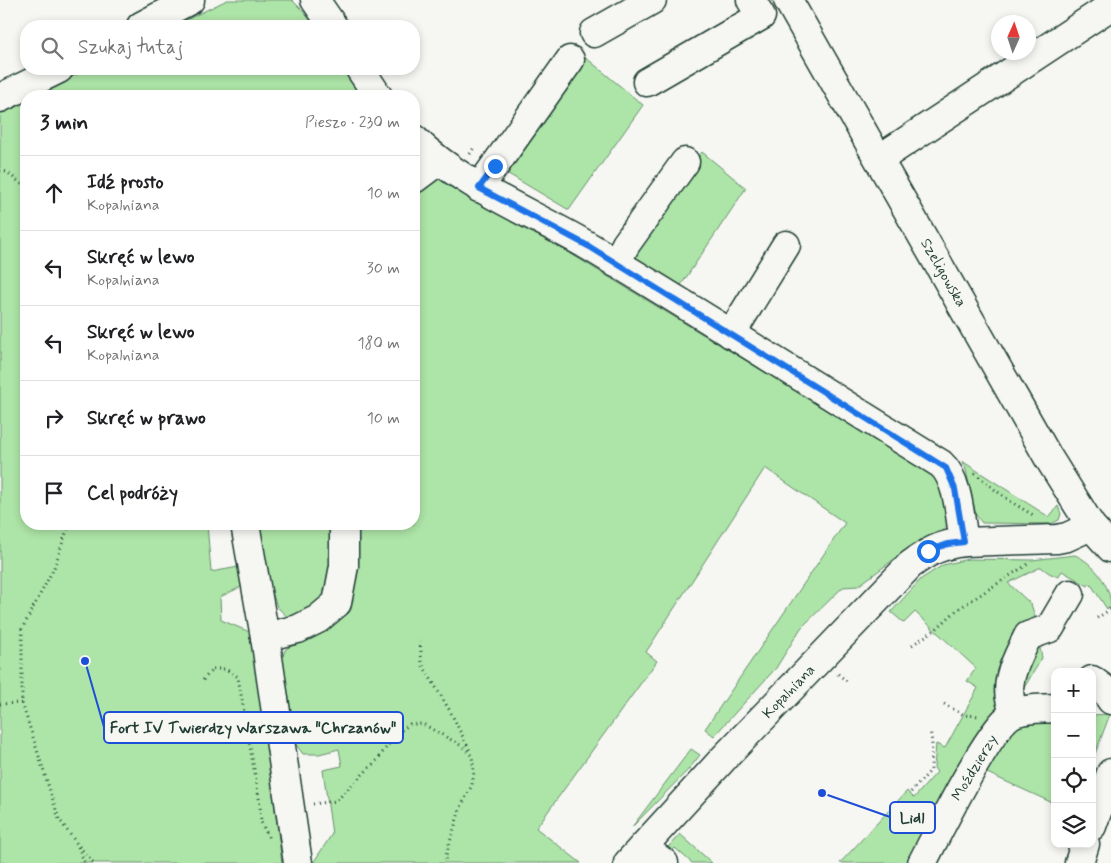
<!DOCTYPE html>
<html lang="pl">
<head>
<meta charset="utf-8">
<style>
	:root { --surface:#fff; --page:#f2f2f2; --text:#202124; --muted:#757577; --line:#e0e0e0 }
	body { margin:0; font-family:Mynerve,sans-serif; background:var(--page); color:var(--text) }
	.controls { position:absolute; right:15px; bottom:15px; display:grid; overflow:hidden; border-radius:10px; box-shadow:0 2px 8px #0003 }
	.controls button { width:45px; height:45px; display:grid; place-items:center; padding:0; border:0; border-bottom:1px solid var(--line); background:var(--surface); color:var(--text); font:25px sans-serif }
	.compass { position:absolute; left:991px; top:15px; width:45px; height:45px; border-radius:50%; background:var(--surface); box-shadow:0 2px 8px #0003; rotate:3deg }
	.stop { position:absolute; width:15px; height:15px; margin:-11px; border:4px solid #1a73e8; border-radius:50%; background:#fff }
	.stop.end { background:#1a73e8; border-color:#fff; box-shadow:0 1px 5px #0008 }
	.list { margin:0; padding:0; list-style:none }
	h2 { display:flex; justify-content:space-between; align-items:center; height:65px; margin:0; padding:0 20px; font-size:21px }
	h2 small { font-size:16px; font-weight:400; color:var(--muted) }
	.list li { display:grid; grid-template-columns:32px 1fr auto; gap:15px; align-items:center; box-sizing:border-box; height:75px; padding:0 20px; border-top:1px solid var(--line) }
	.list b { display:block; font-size:19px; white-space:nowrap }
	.list p { margin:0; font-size:16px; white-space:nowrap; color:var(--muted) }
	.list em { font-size:16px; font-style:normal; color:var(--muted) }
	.icon { flex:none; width:28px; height:28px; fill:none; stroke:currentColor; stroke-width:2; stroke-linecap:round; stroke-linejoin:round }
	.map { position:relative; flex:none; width:1111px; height:863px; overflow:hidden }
	.search { position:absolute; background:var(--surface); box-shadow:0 2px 8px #0003; left:20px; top:20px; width:400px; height:55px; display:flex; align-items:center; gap:12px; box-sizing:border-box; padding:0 18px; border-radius:20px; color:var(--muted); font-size:19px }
	.panel { position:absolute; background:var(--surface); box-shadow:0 2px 8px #0003; left:20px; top:90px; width:400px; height:440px; border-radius:20px }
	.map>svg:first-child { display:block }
</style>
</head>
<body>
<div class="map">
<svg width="1111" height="863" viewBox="0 0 1111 863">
	<rect width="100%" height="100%" fill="#f6f6f2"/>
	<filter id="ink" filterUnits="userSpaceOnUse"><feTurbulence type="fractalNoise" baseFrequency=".02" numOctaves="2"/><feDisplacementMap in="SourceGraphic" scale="10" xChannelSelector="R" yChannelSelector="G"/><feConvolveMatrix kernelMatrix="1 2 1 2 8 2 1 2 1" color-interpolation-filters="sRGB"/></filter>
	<g filter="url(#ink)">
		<!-- green -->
		<g fill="#ade4a7" stroke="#66906e">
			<polygon points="227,0 292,0 302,10 315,26 174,26"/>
			<polygon points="585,57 643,105 569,210 505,172"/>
			<polygon points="88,69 347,69 368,96 32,96"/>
			<polygon points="26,99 26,524 207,524 211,572 244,566 245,585 220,597 221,620 252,633 282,863 0,863 0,112"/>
			<polygon points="702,152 746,188 679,288 629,257"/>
			<polygon points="434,174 522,224 940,479 948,524 941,532 916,543 858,586 843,587 801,628 776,668 714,736 705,729 845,523 765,468 646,652 657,661 536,828 581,863 313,863 332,834 323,770 342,766 339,749 319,754 303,754 294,742 282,659 285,650 334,618 318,611 291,620 277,607 272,592 263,574 251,524 414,524 414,186"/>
			<polygon points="962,461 1049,517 1058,506 1061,514 1059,520 1051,524 982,523 976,515 965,466"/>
			<path d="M1075,555C1094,563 1111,586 1111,607L1107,609L1090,583L1088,586L1062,571L1058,577L1049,573L1041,567L1008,583L1031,604L1037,623L1021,626L997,670L994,694L1004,700L913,863H840L907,791L914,798L937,772L934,768L936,744L945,748L978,688L967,681L976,668L915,612L904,623L891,612L921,579L943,565L968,559L1032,560Z"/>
			<polygon points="1038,639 1042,658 1016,701 1031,642"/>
			<polygon points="1110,714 1092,762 1092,715"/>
			<polygon points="1055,716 1055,804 985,772 1022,718"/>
			<polygon points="691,749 700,755 689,769 632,827"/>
			<polygon points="680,834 712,863 692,863 675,848 663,860 659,857"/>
		</g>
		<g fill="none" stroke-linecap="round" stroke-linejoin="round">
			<defs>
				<g id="minor">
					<polyline points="315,0 333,26"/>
					<polyline points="788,0 1048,457 1091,526 1111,548"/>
					<polyline points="141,26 190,0"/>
					<polyline points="594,33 652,0"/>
					<polyline points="360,69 378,96"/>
					<polyline points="647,82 761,16 751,0"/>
					<polyline points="0,98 59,69"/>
					<path d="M414,139C465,188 531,212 590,247C708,318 824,392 941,464C959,480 960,520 964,542L1057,539L1067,537L1091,526"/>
					<polyline points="879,159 1111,6"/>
					<polyline points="414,179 438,161"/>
					<polyline points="479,188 570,60"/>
					<polyline points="616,263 626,244 685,162"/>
					<polyline points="731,334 786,245"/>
					<polyline points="245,524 265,637 298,629 318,619 337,603 344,566 344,524"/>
					<polyline points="265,637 298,863"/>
					<polyline points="1092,680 1103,688 1111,700"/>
					<path d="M1015,712C1000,686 1017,659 1028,636L1050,628L1070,594"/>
					<polyline points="1092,826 1111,773"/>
					<polyline points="643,847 664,863"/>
					<path d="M628,863L723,759L910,565C929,551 940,545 964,542"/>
					<path d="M922,863C936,837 993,718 1017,712C1028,708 1043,709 1055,708"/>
					<polyline points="1079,863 1085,844"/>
				</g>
			</defs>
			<!-- minor casing -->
			<use href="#minor" stroke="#1f3d34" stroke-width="31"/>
			<!-- path -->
			<g stroke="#1f3d34" stroke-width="3" stroke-dasharray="1 4" stroke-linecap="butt">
				<polyline points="470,154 475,146"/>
				<polyline points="0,171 7,172 26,188"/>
				<path d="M975,473C994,490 1013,504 1035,516"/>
				<polyline points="69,524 54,568 22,629 22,703 59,819 77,844 94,863"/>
				<polyline points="1097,618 1111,609"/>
				<polyline points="420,641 422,664 450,711 471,753"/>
				<polyline points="912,645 935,630 958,609 1028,564"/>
				<polyline points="838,674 848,682"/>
				<polyline points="203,680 213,669 226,669 238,677 260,804 261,822 269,838"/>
				<polyline points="0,704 22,703"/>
				<polyline points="944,704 964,715 980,716"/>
				<polyline points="911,792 931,770 932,742 930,730"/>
				<polyline points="313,804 336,801 378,759 396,734 410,724 423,724 462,746 472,756 474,772 472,785 460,809 446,855 446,863"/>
				<polyline points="78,847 85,863"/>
			</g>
			<!-- minor -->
			<use href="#minor" stroke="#f6f6f2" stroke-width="28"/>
		</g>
	</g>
	<g fill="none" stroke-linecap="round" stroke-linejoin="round" filter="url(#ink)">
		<!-- route -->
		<polyline stroke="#1a73e8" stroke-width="6" points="495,166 479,188 590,247 946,468 955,489 964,542 948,544 928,551"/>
	</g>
	<g text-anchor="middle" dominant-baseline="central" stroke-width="4.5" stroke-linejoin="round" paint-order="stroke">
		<!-- street labels -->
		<g font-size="15" fill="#1f3d34" stroke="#f6f6f2">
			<text transform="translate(943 273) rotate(60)">Szeligowska</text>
			<text transform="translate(789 692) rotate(-46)">Kopalniana</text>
			<text transform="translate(975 768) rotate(-59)">Moździerzy</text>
		</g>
	</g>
	<!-- callouts -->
	<path fill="none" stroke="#1d4ed8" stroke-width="2" d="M85 661L104 727M822 793L890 817"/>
	<g fill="#1d4ed8" stroke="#f6f6f2" stroke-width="2">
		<circle cx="85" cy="661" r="5"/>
		<circle cx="822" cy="793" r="5"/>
	</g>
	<g fill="#f6f6f2" stroke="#1d4ed8" stroke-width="2">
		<rect x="104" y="712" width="299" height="31" rx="5"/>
		<rect x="890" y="802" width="45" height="31" rx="5"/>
	</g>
	<g font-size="16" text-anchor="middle" font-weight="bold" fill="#1f3d34">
		<text x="253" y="733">Fort IV Twierdzy Warszawa "Chrzanów"</text>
		<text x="912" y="823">Lidl</text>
	</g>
</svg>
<div class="controls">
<button>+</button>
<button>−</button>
<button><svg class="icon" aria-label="locate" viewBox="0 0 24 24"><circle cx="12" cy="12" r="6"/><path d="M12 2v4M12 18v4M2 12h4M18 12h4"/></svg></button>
<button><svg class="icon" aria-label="layers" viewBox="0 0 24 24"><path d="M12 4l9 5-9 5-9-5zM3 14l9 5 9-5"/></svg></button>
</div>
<svg class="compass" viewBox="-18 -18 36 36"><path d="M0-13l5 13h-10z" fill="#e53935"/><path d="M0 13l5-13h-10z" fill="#757577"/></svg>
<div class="stop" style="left:928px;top:551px"></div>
<div class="stop end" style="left:495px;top:166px"></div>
<div class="search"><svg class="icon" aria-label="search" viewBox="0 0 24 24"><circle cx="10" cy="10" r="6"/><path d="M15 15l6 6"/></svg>Szukaj tutaj</div>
<section class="panel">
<h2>3 min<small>Pieszo · 230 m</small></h2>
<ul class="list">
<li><svg class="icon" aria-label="ahead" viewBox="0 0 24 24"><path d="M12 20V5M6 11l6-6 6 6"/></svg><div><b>Idź prosto</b><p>Kopalniana</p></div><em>10 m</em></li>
<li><svg class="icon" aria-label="left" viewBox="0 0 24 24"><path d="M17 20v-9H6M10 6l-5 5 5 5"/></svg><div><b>Skręć w lewo</b><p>Kopalniana</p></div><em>30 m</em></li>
<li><svg class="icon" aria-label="left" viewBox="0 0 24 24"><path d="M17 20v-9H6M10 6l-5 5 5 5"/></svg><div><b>Skręć w lewo</b><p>Kopalniana</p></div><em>180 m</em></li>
<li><svg class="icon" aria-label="right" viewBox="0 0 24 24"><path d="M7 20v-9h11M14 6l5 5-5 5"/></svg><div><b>Skręć w prawo</b></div><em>10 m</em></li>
<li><svg class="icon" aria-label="arrive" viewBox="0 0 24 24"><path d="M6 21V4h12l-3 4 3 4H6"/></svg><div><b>Cel podróży</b></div></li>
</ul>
</section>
</div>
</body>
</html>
